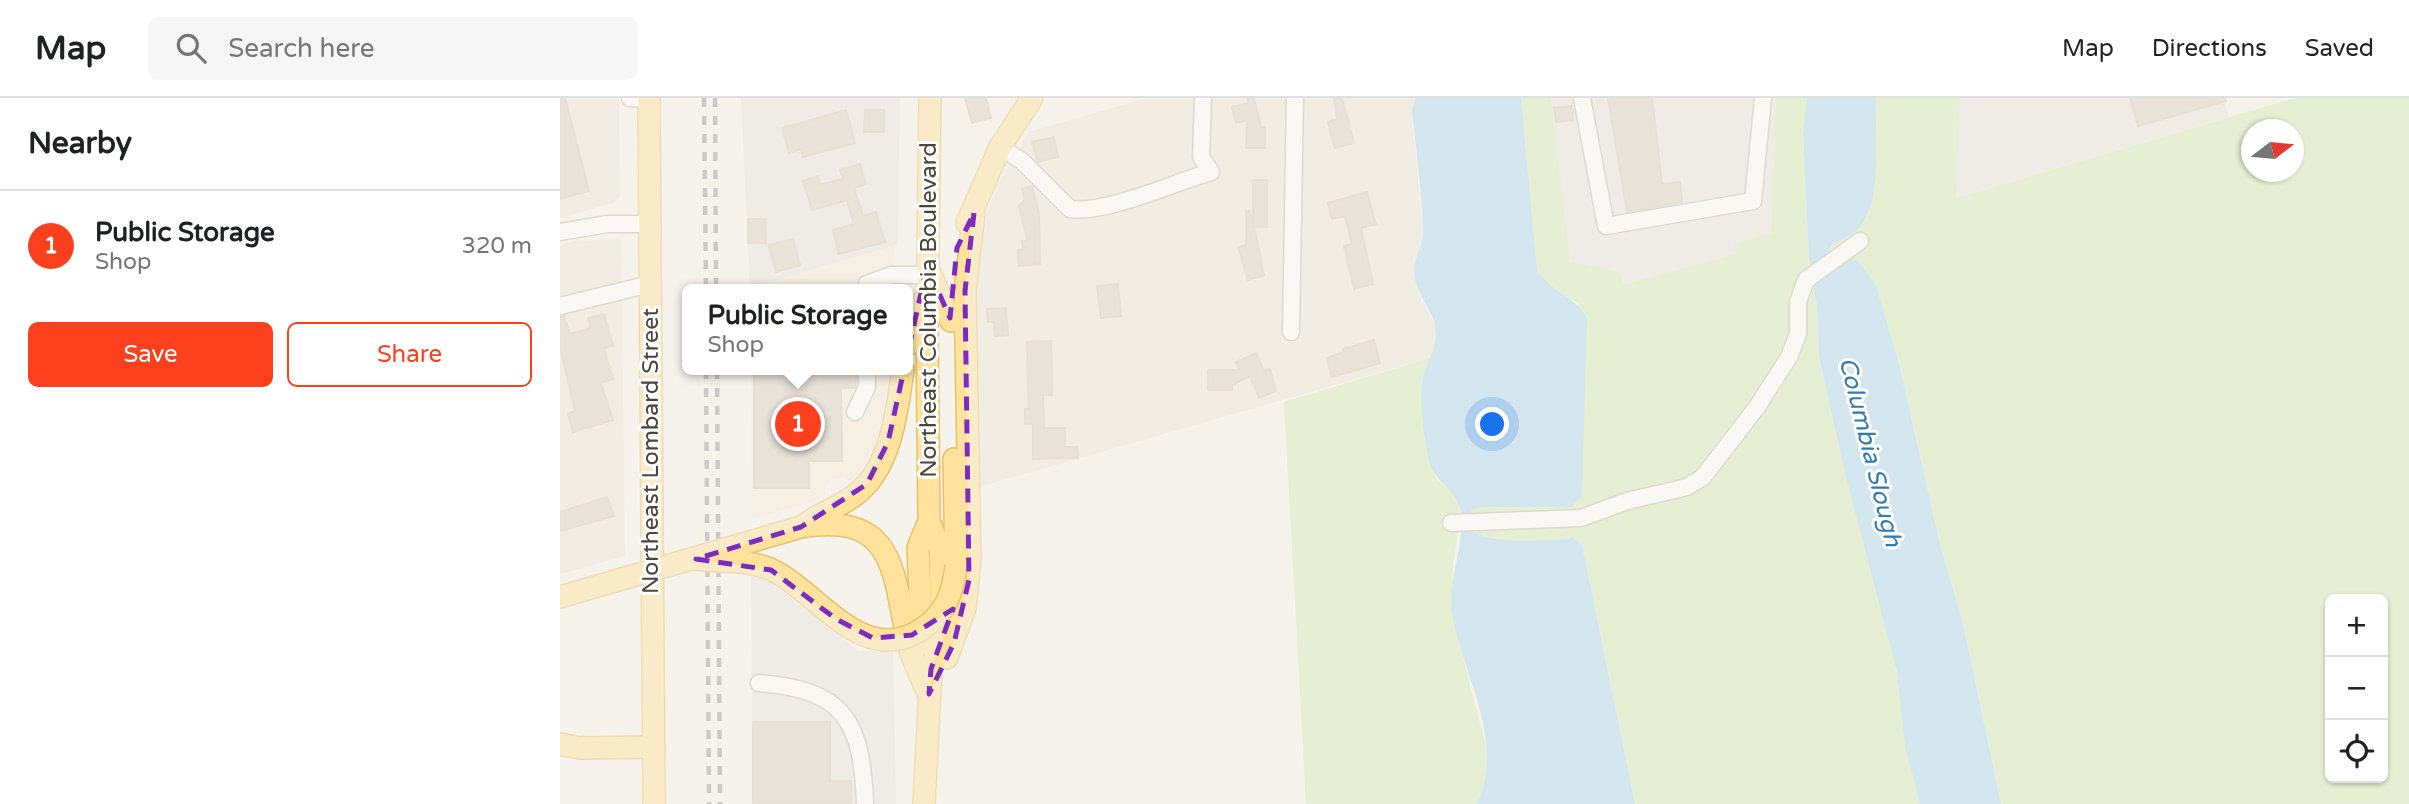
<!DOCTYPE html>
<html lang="en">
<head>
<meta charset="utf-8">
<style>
	:root { --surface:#fff; --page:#f6f6f6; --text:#202124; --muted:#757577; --line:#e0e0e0; --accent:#fc3f1d }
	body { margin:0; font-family:"Varela Round",sans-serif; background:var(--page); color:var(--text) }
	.controls { position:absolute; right:21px; bottom:21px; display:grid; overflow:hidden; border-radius:10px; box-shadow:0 2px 5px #0004 }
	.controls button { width:63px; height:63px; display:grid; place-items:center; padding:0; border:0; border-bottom:2px solid var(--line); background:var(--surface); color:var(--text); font:35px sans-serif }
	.compass { position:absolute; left:1681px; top:21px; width:63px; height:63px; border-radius:50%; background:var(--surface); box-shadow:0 2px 5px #0004; rotate:74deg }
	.you { position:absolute; left:933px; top:327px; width:24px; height:24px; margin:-18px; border:5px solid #fff; border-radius:50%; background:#1a73e8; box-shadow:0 0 0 10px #1a73e833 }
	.badge { display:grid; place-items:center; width:46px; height:46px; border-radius:50%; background:var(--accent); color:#fff; font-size:23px; font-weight:700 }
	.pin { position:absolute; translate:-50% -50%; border:4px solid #fff; box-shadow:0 2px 7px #0006 }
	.popup { position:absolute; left:122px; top:186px; width:231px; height:91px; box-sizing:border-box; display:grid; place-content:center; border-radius:10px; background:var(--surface); filter:drop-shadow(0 2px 5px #0005); font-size:23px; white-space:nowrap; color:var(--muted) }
	.popup b { font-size:26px; color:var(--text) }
	.popup::after { content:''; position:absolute; left:50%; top:100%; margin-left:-14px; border:14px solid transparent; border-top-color:var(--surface) }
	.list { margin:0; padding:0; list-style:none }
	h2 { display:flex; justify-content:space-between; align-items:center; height:91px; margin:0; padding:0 28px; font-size:30px }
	h2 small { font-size:23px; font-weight:400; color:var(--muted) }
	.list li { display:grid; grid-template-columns:46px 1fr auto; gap:21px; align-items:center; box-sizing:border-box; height:112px; padding:0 28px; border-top:2px solid var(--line) }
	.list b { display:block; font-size:26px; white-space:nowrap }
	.list p { margin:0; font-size:23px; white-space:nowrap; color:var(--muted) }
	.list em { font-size:23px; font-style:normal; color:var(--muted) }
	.actions { display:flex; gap:14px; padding:21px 28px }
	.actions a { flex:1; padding:16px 0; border:2px solid var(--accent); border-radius:10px; text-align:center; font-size:24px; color:var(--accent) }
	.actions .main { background:var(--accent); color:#fff }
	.icon { flex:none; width:38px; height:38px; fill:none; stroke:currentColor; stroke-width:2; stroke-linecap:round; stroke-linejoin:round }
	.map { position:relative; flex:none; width:1849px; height:706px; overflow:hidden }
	header { display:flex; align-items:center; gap:42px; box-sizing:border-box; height:98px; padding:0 35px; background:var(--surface); border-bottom:2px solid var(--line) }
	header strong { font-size:33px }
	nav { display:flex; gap:38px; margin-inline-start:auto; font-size:24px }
	.search { width:490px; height:63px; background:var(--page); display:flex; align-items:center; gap:18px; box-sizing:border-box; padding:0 24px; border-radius:10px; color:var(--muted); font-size:26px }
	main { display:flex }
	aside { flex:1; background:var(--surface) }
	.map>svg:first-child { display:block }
</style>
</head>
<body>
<header>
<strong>Map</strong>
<div class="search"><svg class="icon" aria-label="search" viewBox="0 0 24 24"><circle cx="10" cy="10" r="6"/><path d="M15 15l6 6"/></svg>Search here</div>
<nav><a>Map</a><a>Directions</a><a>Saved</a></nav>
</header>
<main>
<aside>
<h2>Nearby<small></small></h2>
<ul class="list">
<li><span class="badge">1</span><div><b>Public Storage</b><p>Shop</p></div><em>320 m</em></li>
</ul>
<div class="actions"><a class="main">Save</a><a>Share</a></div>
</aside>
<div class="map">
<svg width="1849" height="706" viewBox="0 0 1849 706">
	<rect width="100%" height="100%" fill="#f6f3ec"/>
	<!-- residential -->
	<g fill="#eae5da">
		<polygon points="0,0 59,0 60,99 53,105 0,120"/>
		<polygon points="587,0 856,0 852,11 863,137 854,172 860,201 875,226 873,259 419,389 415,192 427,115 437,87 469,34"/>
		<polygon points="61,141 65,458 0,476 0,147 17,143"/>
	</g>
	<!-- commercial -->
	<g fill="#f7ead8">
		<polygon points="334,147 333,191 190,191 190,190"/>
		<polygon points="191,272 335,272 315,353 311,363 293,386 284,379 273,380 266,387 264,400 192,421"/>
	</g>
	<!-- industrial -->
	<g fill="#e6e2dd">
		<polygon points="181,0 340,0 338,146 190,190"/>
		<polygon points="991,0 1216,0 1211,135 1172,146 1175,156 1062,188 1058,174 1009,164"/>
		<polygon points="1400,0 1663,0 1669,19 1395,100"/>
		<polygon points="191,478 205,480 298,553 333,553 336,706 193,706"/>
	</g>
	<!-- green -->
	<g fill="#d2eab5" fill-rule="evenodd">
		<path d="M961,0H991L1010,164L1059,174L1063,187L1175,156L1172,146L1211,135L1216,0H1247L1243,35L1249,159L1257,209L1259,259L1285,376L1337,574L1345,649L1360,706H1075L1022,447L1012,440C989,442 926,448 909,430L911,413L920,408L1010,409L1018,205L989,190L977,172Z"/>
		<path d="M1316,0H1400L1396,100L1735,0H1849V706H1441L1403,526L1380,446L1338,262L1316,189L1299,164H1277L1269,154L1270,147L1294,135L1308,116ZM1692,32H1734V74H1692ZM1770,501H1823V680H1770Z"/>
		<polygon points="873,259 863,277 861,290 869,363 877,382 896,398 901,417 893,467 892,518 929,659 926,689 917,706 746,706 724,304"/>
	</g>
	<!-- water -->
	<g fill="#a9d4f2">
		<path d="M856,0H961L977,172C994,198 1012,195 1027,220L1022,398L1011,409H920L911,413L909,430C925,448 989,442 1013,440L1022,447L1075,706H917C946,648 905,580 893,521C885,487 905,449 901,416C898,391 875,386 869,363C865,346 858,296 863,279C868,260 878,252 875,228C873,213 856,196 854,174C853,161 864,147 863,133C862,93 856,52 852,11Z"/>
		<path d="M1247,0H1316C1314,38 1325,107 1295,134C1288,139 1278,143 1271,147L1269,153L1277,164L1291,161L1299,164L1316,188L1338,262L1380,446L1403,526L1441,706H1360L1345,649L1337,574L1285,376L1259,259L1257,209L1249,159L1243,35Z"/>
	</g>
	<!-- building -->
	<g fill="#d8cfc1" stroke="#d3c7b4" stroke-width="2">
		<polygon points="0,0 5,0 29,93 0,101"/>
		<polygon points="405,0 426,0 431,20 412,25"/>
		<polygon points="688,0 694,0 701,29 705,29 705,50 686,50 687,22 676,25 672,9 688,5"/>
		<polygon points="774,0 782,0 794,45 775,50 768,24 777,21"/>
		<polygon points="1048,0 1092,0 1102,86 1120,84 1122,104 1067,114"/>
		<polygon points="1570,0 1665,0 1666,3 1578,28"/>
		<polygon points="1012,8 1013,22 996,24 994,10"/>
		<polygon points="286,12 295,45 243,59 241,51 229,55 222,30"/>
		<polygon points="305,12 324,12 324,34 304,34"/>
		<polygon points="494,39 498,59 478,64 472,44"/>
		<polygon points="300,66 306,86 294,90 303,118 316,114 325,144 279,156 273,132 294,126 287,102 252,112 243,83 258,78 260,87 283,81 280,72"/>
		<polygon points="693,82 707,82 707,129 694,129 704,177 688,182 678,149 686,147 686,113 689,113 693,126"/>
		<polygon points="472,88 479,115 480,166 459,168 458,152 463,151 462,143 468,143 459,108 465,102 462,91"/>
		<polygon points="807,94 816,126 801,130 813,186 794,191 784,148 792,146 785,118 772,121 768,105"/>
		<polygon points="188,121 205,121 206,145 188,145"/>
		<polygon points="233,141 240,167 216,174 209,147"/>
		<polygon points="558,186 561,218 541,220 537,188"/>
		<polygon points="446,210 448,237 435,238 434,224 428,224 427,211"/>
		<polygon points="44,216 53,248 44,250 53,281 41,285 53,322 13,334 8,316 15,313 0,249 0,218 4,218 10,236 31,230 28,220"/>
		<polygon points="814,242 820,265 772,279 767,260 783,254 783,251"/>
		<polygon points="491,243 492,297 483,297 484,330 505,330 505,349 517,349 518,360 473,361 473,326 465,326 465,311 469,311 467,244"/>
		<polygon points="696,255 703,272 706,271 704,274 710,271 716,293 699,300 690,278 672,287 672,292 648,292 648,272 679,272 676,264"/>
		<polygon points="194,272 297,272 295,290 281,290 282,363 249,363 249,390 194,390"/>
		<polygon points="47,399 54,418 0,433 0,414"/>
		<polygon points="193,624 270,624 270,683 291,683 291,706 193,706"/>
	</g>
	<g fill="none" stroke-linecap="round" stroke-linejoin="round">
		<defs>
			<g id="minor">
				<polyline points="70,0 89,1"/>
				<polyline points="1022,0 1046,128 1193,103 1203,0"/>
				<path d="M440,49L462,63L510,111C546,116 615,84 651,74L641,59L643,0"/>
				<polyline points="0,134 47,126 90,126"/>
				<polyline points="307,191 307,186 331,177 367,177"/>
				<polyline points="0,208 90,186"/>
				<polyline points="731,234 735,0"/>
				<polyline points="295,314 307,289 307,272"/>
				<polyline points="891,425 1021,420 1067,403 1127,389 1143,379 1197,309 1229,259 1238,236 1238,204 1246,182 1300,143"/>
				<path d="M199,585C285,592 302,623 305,706"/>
			</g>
			<g id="major">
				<polyline points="89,0 94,706"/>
				<polyline points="407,125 440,49 472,0"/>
				<polyline points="371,177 391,223"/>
				<polyline points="348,247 359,206"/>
				<polyline points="394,361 396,468"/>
				<path d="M243,428C259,415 278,410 295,397C331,371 337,313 343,272"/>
				<path d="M241,429C336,413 333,475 348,545C352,562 361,578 368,595"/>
				<polyline points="0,499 62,481"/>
				<polyline points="362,546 358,450 369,423"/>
				<polyline points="387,560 405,510 410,461 405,193 414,115"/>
				<polyline points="0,646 20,650 94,649"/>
				<polyline points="364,706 371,571 382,540 380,451 369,423 367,230 370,0"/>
			</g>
		</defs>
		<!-- minor casing -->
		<use href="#minor" stroke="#c2bbae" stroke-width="19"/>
		<!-- major casing -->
		<use href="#major" stroke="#e6c16a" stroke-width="24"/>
		<!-- minor -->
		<use href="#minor" stroke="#fff" stroke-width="16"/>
		<!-- major -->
		<use href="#major" stroke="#ffe39c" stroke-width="21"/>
		<!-- rail -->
		<g stroke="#9a9a9a" stroke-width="4.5" stroke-dasharray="9 9" stroke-linecap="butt">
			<polyline points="144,0 146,191"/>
			<polyline points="155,0 156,191"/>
			<polyline points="146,272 149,706"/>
			<polyline points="157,272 160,706"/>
		</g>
		<defs>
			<g id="major-bridge">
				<path d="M136,461C161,464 186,461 210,471C257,492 302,571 362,531C385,516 393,495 396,468"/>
				<polyline points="62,481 241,429"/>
			</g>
		</defs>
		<!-- major-bridge casing -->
		<use href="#major-bridge" stroke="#e6c16a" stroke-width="24" stroke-linecap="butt"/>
		<!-- major-bridge -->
		<use href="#major-bridge" stroke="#ffe39c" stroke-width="21"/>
	</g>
	<!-- marked area -->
	<path d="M0 0H1849V706H0ZM414,115L405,193L409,482L394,545L369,596L371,571L393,511L352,537L313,540L276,521L211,472L136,461L241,429L307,386L328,344L367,168L390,220L397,150Z" fill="#f6f3ec" fill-opacity=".55" fill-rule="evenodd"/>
	<path fill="none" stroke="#7b2cbf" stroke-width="5" stroke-dasharray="14 9" stroke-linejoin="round" d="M414,115L405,193L409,482L394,545L369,596L371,571L393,511L352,537L313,540L276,521L211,472L136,461L241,429L307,386L328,344L367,168L390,220L397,150Z"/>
	<g text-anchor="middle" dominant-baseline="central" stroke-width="6" stroke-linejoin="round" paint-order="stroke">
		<!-- street labels -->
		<g font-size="23" fill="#4b4439" stroke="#fff">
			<text transform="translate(369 212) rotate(-90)">Northeast Columbia Boulevard</text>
			<text transform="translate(91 353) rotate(-90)">Northeast Lombard Street</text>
		</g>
		<!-- water labels -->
		<g font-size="24" font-style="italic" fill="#2e7ab2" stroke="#fff">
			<text transform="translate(1310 354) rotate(76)">Columbia Slough</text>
		</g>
	</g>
</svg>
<div class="controls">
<button>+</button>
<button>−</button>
<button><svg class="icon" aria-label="locate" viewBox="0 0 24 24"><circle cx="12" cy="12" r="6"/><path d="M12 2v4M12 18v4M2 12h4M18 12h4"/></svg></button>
</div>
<svg class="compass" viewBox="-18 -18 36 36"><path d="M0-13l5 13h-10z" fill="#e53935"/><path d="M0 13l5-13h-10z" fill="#757577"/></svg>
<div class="you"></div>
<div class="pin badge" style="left:238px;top:326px">1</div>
<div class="popup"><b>Public Storage</b>Shop</div>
</div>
</main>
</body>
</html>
